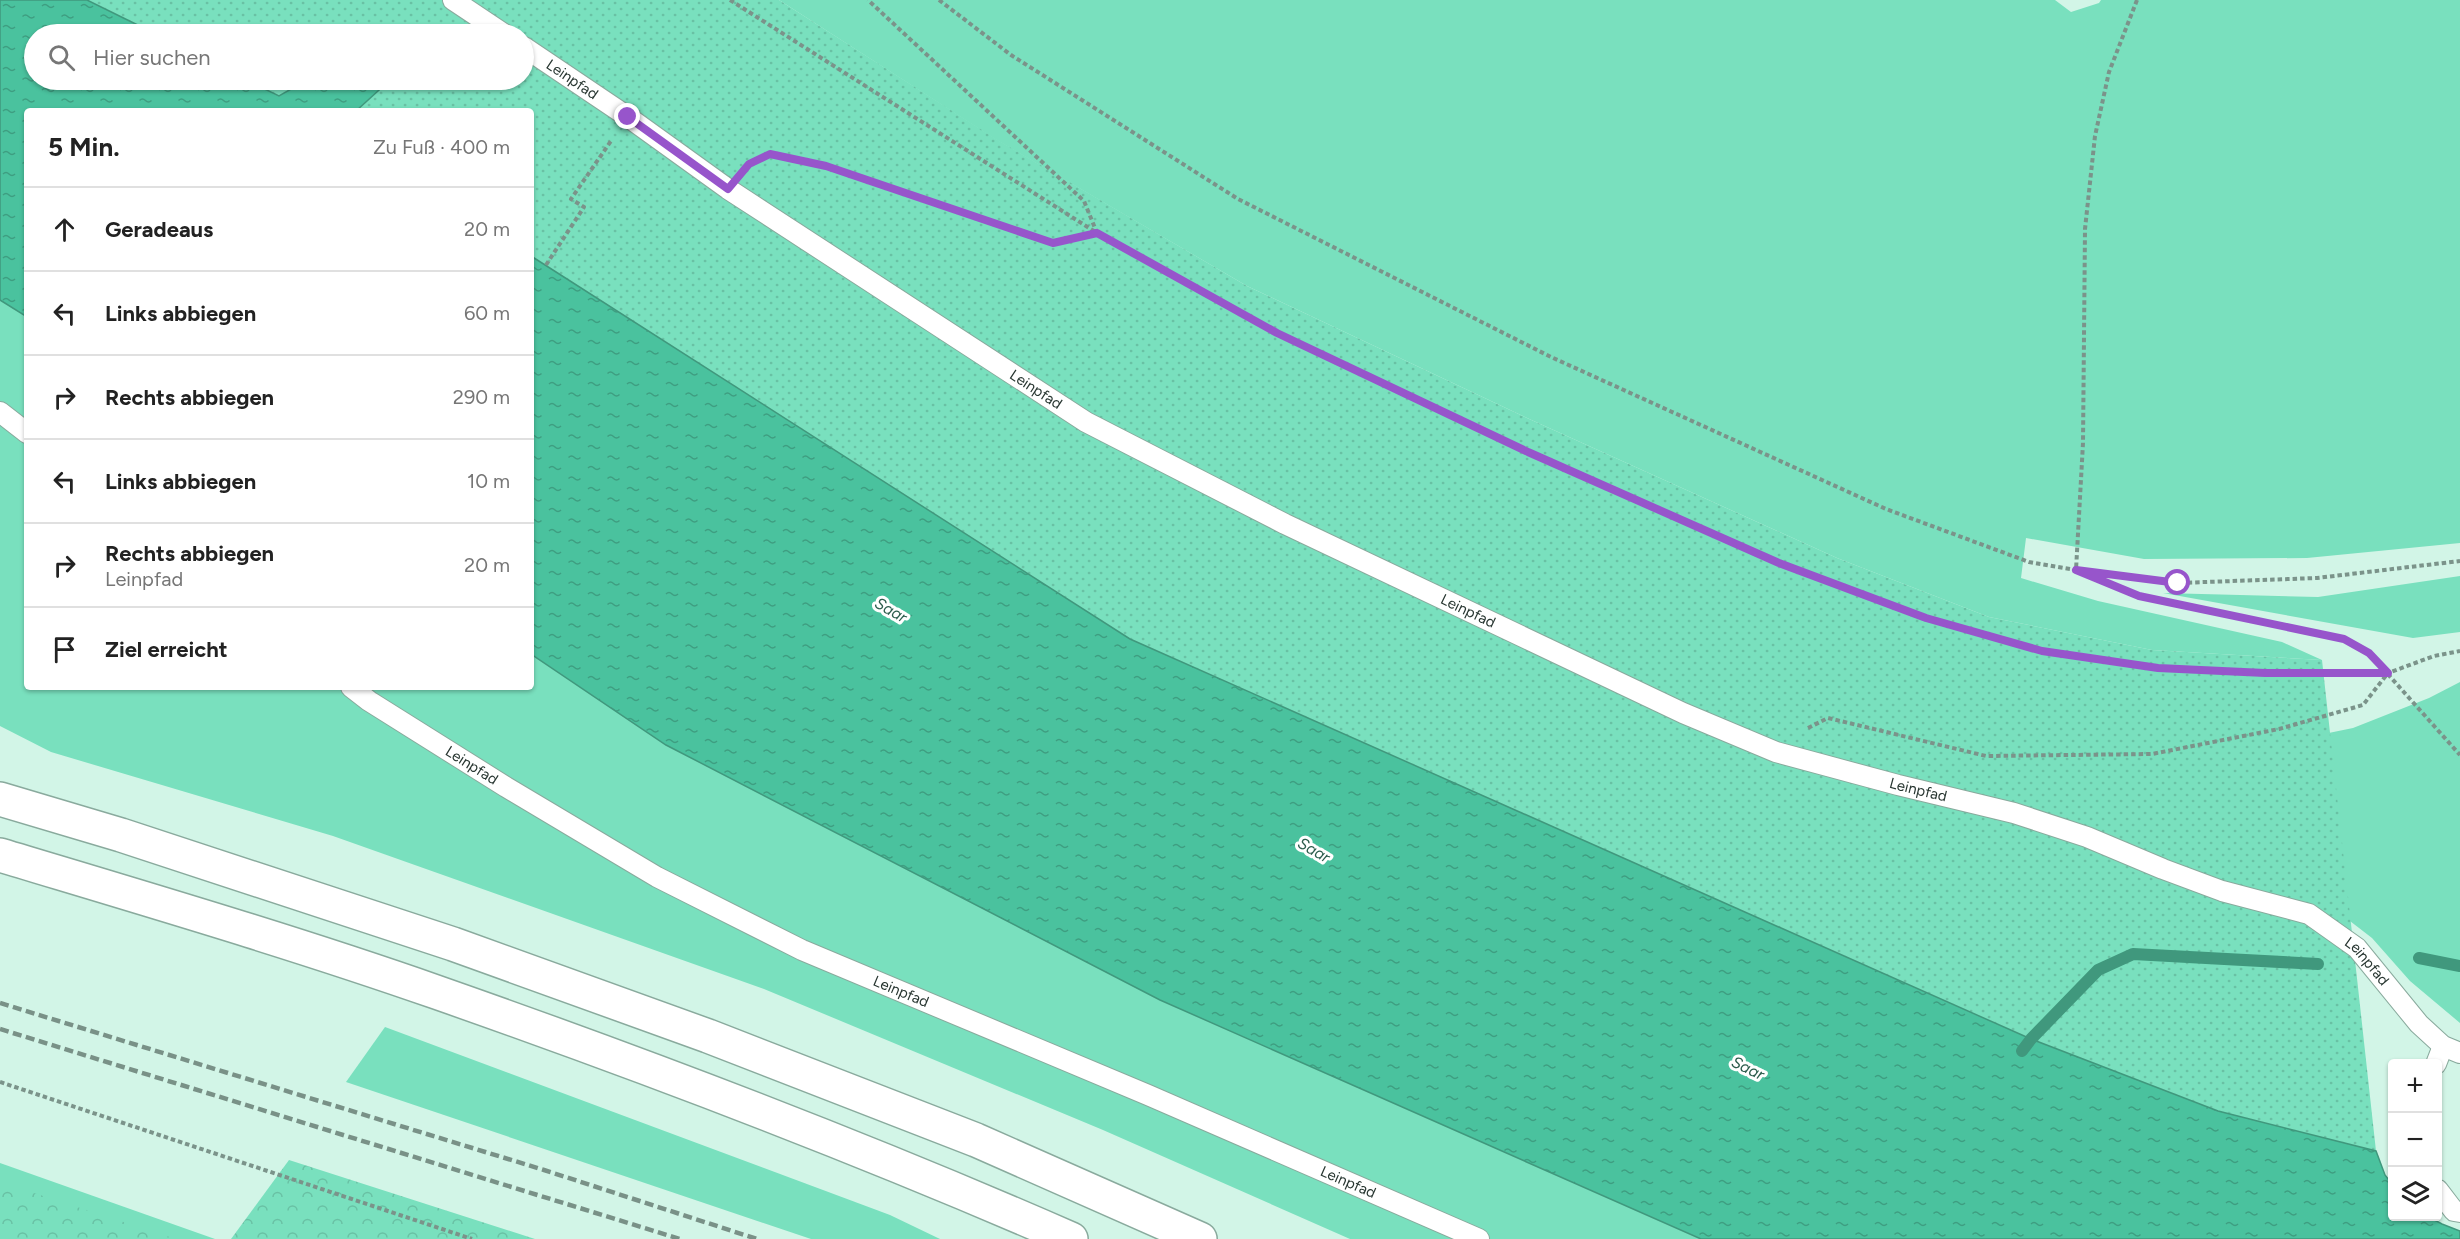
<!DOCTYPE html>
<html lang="de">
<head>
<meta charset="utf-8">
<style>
	:root { --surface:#fff; --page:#f2f2f2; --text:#222; --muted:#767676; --line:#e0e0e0 }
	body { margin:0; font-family:Figtree,sans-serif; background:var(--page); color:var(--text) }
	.controls { position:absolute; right:18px; bottom:18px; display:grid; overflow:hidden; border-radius:6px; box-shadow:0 2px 4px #0004 }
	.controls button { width:54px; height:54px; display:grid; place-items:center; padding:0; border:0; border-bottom:2px solid var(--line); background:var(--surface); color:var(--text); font:30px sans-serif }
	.stop { position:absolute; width:18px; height:18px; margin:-14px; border:4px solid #9755cb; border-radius:50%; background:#fff }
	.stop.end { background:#9755cb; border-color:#fff; box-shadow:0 2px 6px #0008 }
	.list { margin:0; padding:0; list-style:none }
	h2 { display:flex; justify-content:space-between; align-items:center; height:78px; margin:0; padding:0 24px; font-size:26px }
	h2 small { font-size:20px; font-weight:400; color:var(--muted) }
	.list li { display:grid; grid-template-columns:39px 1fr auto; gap:18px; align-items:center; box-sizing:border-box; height:84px; padding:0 24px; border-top:2px solid var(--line) }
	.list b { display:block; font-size:22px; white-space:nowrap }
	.list p { margin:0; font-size:20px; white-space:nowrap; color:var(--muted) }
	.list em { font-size:20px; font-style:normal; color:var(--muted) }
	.icon { flex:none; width:33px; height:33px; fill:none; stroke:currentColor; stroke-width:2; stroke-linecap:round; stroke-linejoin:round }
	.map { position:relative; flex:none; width:2460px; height:1239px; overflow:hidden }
	.search { position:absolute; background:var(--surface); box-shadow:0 2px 4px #0004; left:24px; top:24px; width:510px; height:66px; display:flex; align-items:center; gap:15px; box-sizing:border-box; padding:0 21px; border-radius:33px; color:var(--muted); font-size:22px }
	.panel { position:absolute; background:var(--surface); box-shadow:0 2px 4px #0004; left:24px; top:108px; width:510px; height:582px; border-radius:6px }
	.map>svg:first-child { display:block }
</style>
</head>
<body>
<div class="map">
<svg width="2460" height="1239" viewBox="0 0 2460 1239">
	<defs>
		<pattern id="forest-crowns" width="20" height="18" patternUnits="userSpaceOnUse" patternTransform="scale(1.5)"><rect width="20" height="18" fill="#79e0be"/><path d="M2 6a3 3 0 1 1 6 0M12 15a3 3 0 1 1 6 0" fill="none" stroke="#69c1a4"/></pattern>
		<pattern id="park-dots" width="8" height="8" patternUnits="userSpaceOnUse" patternTransform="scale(1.5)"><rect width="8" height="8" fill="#79e0be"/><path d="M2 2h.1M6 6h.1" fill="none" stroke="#69c1a4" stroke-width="1.8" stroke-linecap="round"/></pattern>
		<pattern id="water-ripples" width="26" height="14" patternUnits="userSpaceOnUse" patternTransform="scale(1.5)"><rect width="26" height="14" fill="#4ac29e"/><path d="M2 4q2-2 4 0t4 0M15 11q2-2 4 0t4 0" fill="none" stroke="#3e9e81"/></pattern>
	</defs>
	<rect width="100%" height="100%" fill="#d2f5e7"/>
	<!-- grass -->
	<g fill="#79e0be">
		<polygon points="779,0 2055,0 2071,12 2099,3 2101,0 2460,0 2460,543 2307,558 2144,559 2026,538 2021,578 2098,601 2282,642 2322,660 2152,650 1989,617 1837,558 1527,418 1247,286 995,139"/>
		<polygon points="0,300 27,317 27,687 531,687 531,654 666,745 1160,1000 1701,1239 1350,1239 1103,1130 764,989 333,836 51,752 0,726"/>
		<polygon points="2460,576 2460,632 2413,638 2163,593 2318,597"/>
		<polygon points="2460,682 2460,1023 2410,981 2372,938 2153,769 2353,728 2429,698"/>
		<polygon points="385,1027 890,1215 940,1239 811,1239 346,1082"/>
		<polygon points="0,1163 215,1239 0,1239"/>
	</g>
	<!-- forest -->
	<g fill="url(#forest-crowns)">
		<polygon points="289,1160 535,1239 231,1239"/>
		<polygon points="0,1182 176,1239 0,1239"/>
	</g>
	<!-- park -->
	<g fill="url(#park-dots)">
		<polygon points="87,0 779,0 996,139 1247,286 1527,418 1837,558 1989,617 2152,650 2322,660 2376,1151 2218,1111 2031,1039 1130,639 531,256 531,111 356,111 390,80 524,80 524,34 156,34"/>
		<polygon points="246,80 307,80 279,96"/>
	</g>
	<!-- water -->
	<g fill="url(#water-ripples)" stroke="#40987d" stroke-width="1.5">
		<polygon points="0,0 87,0 156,34 34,34 34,80 246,80 279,96 307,80 390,80 356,111 27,111 27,317 0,300"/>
		<polygon points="531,256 1130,639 2031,1039 2218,1111 2376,1151 2385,1175 2392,1184 2392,1216 2429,1217 2442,1224 2460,1231 2460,1239 1701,1239 1160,1000 666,745 531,654"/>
	</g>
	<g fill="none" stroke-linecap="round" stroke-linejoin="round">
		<!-- stream -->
		<g stroke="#40987d" stroke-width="12">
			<polyline points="2419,958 2460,966"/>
			<polyline points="2022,1051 2031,1039 2098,970 2133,954 2318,964"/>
		</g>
		<defs>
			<g id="service">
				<polyline points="453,0 504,34"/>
				<path id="s1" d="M524,47L628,117L728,189L1086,422L1285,524L1683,713L1776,752L1898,785L2014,813L2087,837L2163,869L2222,891L2309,914L2357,948L2419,1024L2443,1046L2460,1053"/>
				<polyline points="0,412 27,433"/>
				<path id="s2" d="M351,687L369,701L506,787L657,877L802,950L1148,1095L1479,1239"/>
				<polyline points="2436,1064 2443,1046"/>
				<polyline points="2438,1190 2454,1211 2460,1212"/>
			</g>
			<g id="motorway">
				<polyline points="0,799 121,835 453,944 708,1036 976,1140 1200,1239"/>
				<path d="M0,855C146,899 293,942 436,992C650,1067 863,1148 1071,1239"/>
			</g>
		</defs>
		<!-- service casing -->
		<use href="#service" stroke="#89aa9d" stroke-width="22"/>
		<!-- motorway casing -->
		<use href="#motorway" stroke="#89aa9d" stroke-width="36"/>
		<!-- path -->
		<g stroke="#7b938a" stroke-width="4" stroke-dasharray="4.5 3" stroke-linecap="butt">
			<polyline points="730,0 1097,233 1277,333 1528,452 1779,563 1926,618 2042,651 2158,668 2265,673 2388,673 2434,656 2460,651"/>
			<polyline points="939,0 1011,55 1238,199 1551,357 1886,509 2029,562 2076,570 2139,596 2344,639 2369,653 2460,755"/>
			<polyline points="2137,0 2109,72 2095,136 2085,229 2083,443 2076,570 2178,583 2317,578 2460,561"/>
			<polyline points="747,166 770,154 826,166 1053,243 1097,233 1084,201 868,0"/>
			<polyline points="546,265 584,207 571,199 611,141"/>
			<polyline points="1808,728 1828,718 1986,756 2152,754 2279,729 2363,705 2388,673"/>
			<polyline points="0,1082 472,1239"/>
		</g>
		<!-- service -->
		<use href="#service" stroke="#fff" stroke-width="20"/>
		<!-- motorway -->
		<use href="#motorway" stroke="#fff" stroke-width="33"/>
		<!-- rail -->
		<g stroke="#799187" stroke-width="4.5" stroke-dasharray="9 4.5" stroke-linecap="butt">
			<polyline points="0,1003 544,1170 757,1239"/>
			<polyline points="0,1029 680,1239"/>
		</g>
	</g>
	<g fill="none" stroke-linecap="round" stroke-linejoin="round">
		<!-- route -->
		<polyline stroke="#9755cb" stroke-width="8" points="628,117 728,189 749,164 770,154 826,166 1053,243 1097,233 1277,333 1528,452 1779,563 1926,618 2042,651 2158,668 2265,673 2388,673 2369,653 2344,639 2139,596 2076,570 2178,583"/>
	</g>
	<g text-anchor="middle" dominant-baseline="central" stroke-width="6" stroke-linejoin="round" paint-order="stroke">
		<!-- street labels -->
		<g font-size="15" fill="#283631" stroke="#fff">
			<text stroke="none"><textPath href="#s1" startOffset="58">Leinpfad</textPath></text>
			<text stroke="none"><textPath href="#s1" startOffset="616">Leinpfad</textPath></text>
			<text stroke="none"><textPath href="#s1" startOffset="1102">Leinpfad</textPath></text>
			<text stroke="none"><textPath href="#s2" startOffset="144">Leinpfad</textPath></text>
			<text stroke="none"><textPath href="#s1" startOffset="1588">Leinpfad</textPath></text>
			<text stroke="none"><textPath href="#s1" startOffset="2074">Leinpfad</textPath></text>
			<text stroke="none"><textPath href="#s2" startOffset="630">Leinpfad</textPath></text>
			<text stroke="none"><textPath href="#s2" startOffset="1116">Leinpfad</textPath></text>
		</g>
		<!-- water labels -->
		<g font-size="16" font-style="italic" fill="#2c5d4d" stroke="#fff">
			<text transform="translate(891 610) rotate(30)">Saar</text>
			<text transform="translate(1314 850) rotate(30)">Saar</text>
			<text transform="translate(1748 1068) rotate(26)">Saar</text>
		</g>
	</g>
</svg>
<div class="controls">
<button>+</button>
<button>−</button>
<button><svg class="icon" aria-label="layers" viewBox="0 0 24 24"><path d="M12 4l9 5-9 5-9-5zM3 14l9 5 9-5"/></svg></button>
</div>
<div class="stop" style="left:2178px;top:583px"></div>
<div class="stop end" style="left:628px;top:117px"></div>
<div class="search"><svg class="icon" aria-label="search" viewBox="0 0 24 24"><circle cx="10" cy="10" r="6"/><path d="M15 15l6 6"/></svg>Hier suchen</div>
<section class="panel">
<h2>5 Min.<small>Zu Fuß · 400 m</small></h2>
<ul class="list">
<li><svg class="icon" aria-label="ahead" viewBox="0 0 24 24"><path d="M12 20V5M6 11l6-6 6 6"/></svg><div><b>Geradeaus</b></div><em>20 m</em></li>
<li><svg class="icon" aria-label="left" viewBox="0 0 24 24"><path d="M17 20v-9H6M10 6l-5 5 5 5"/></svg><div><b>Links abbiegen</b></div><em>60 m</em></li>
<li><svg class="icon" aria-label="right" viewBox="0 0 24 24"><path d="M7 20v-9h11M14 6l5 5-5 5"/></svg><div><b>Rechts abbiegen</b></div><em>290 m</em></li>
<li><svg class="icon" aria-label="left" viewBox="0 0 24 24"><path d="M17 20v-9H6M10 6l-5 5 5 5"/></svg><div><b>Links abbiegen</b></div><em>10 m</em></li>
<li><svg class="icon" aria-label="right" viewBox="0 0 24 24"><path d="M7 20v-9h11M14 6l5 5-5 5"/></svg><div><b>Rechts abbiegen</b><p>Leinpfad</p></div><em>20 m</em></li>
<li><svg class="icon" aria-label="arrive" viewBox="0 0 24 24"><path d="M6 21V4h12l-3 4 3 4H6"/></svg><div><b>Ziel erreicht</b></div></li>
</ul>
</section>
</div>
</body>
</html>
